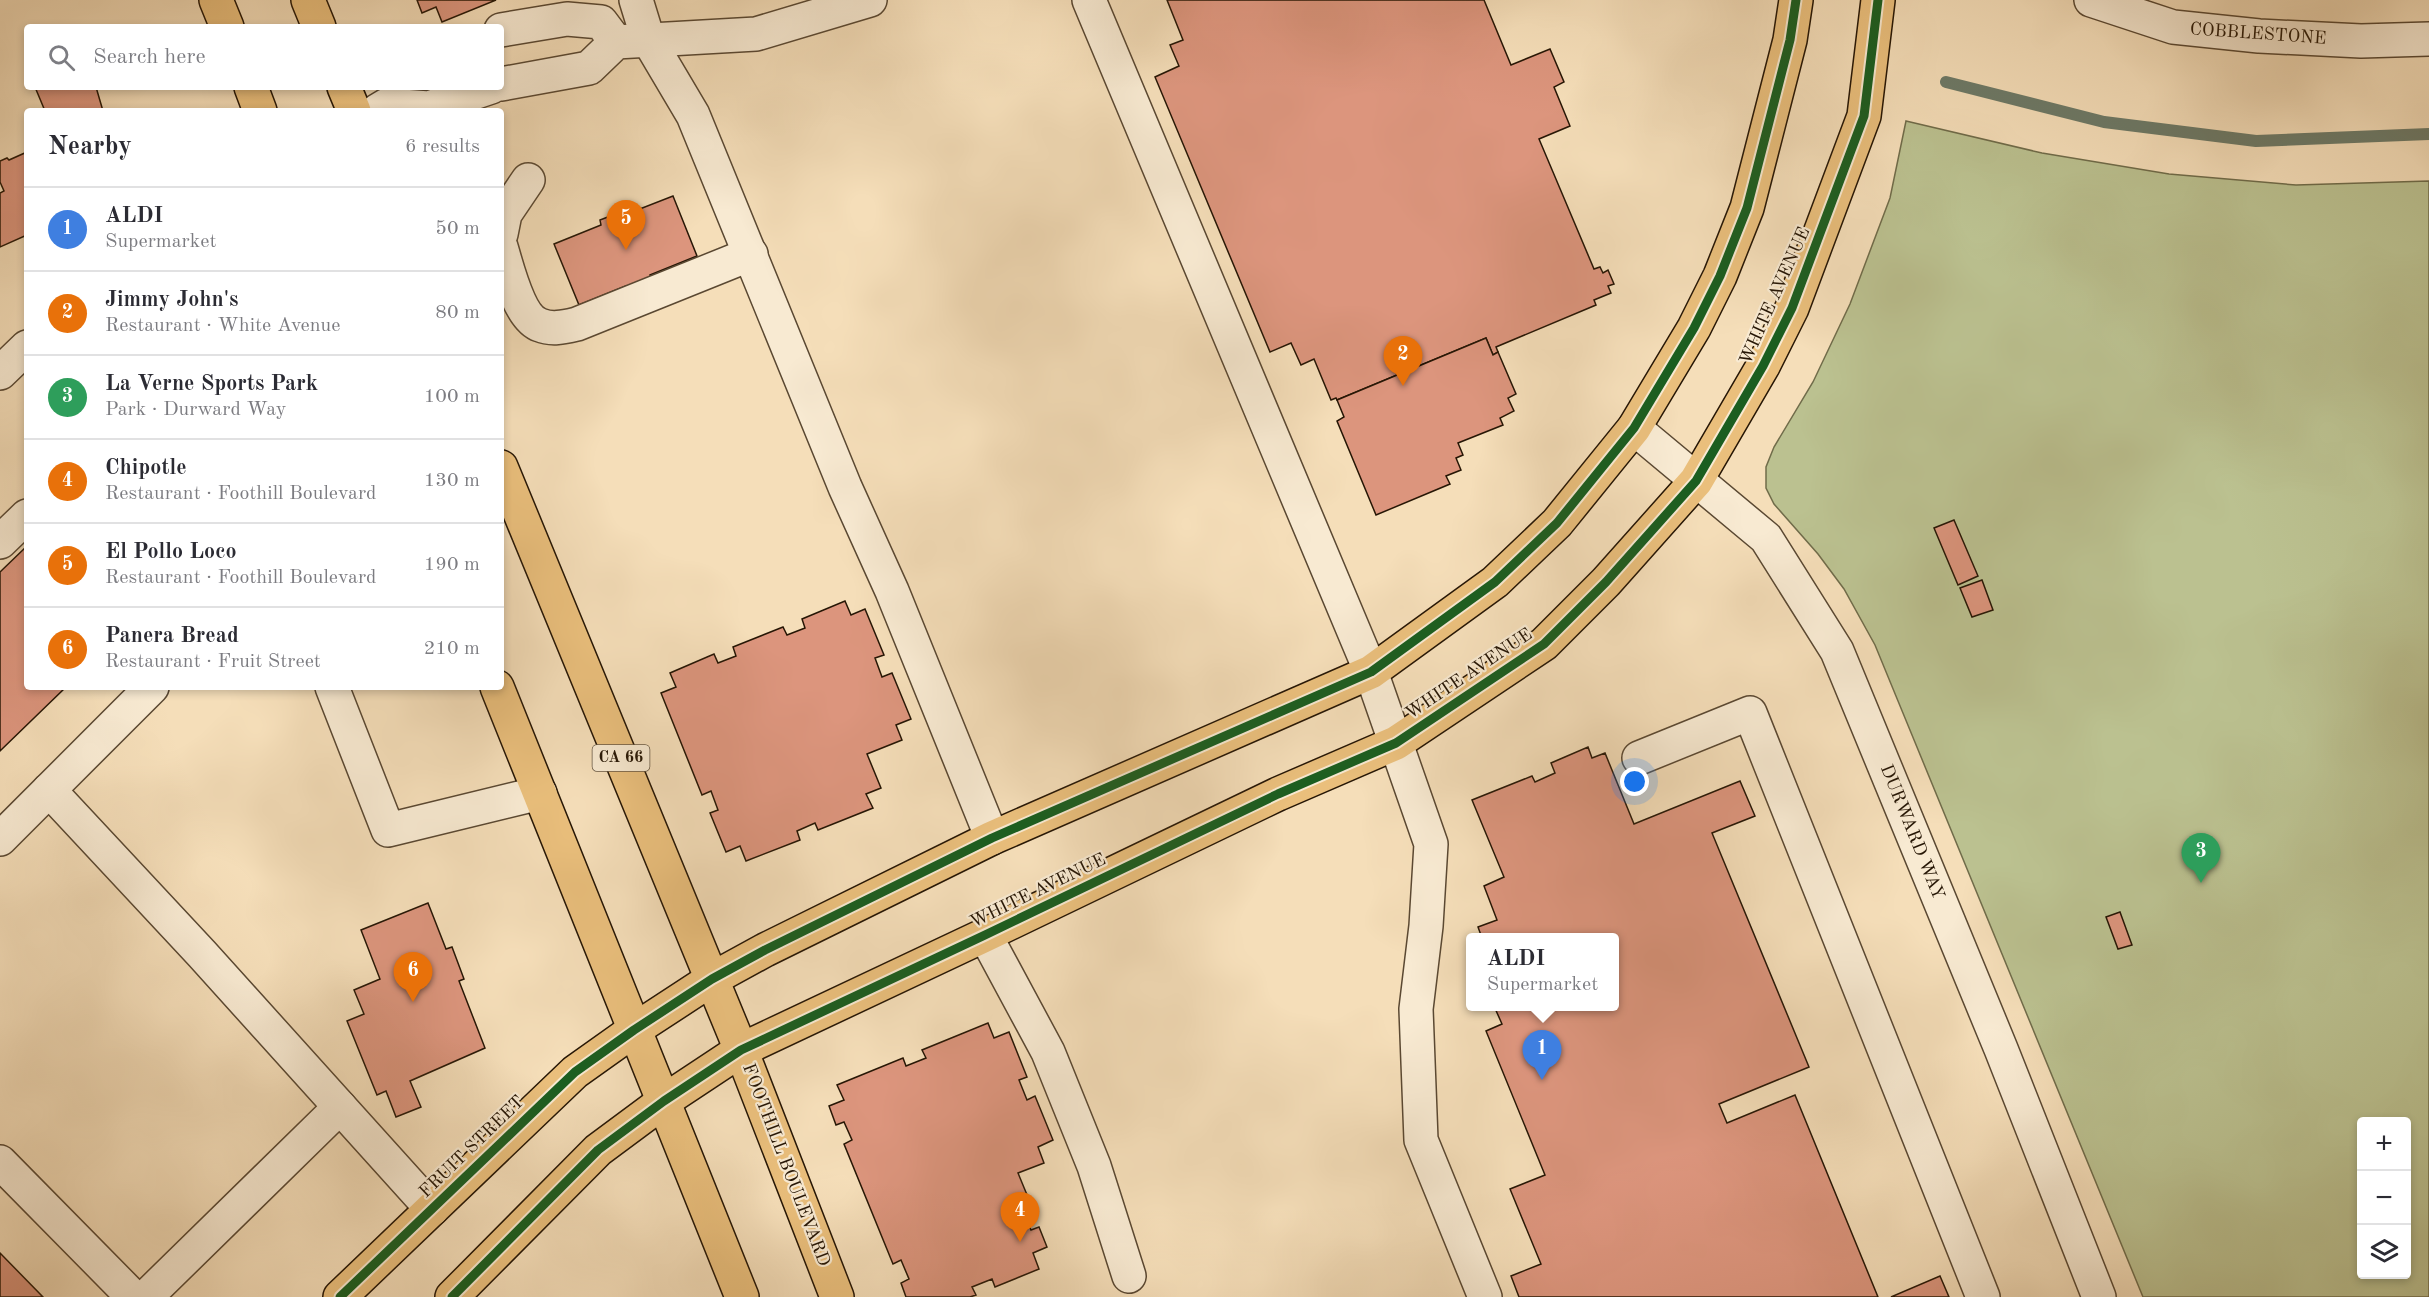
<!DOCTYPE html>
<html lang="en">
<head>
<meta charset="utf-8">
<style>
	:root { --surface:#fff; --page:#f2f2f3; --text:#2b2b33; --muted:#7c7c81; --line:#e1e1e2; --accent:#8f2418 }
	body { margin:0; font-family:"Old Standard TT",serif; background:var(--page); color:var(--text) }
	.controls { position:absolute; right:18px; bottom:18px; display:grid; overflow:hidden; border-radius:6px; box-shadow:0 3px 9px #0003 }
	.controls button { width:54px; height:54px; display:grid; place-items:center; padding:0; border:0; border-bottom:2px solid var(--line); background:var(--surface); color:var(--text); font:30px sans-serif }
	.you { position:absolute; left:1635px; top:782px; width:21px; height:21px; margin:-15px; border:4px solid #fff; border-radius:50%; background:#1a73e8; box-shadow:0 0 0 9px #1a73e833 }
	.badge { display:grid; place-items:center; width:39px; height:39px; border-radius:50%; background:var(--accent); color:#fff; font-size:20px; font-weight:700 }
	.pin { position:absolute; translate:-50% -50px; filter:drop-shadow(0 2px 3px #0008) }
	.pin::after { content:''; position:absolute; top:32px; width:21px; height:18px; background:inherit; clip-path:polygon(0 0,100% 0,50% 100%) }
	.popup { position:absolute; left:1466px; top:933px; width:153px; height:78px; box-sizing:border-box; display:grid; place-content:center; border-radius:6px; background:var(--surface); filter:drop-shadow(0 2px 4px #0005); font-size:20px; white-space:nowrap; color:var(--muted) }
	.popup b { font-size:22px; color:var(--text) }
	.popup::after { content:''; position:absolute; left:50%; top:100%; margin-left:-12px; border:12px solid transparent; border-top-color:var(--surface) }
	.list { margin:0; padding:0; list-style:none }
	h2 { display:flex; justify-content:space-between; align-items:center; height:78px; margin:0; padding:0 24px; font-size:26px }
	h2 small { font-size:20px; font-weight:400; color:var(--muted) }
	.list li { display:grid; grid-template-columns:39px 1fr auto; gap:18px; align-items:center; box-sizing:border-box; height:84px; padding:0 24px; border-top:2px solid var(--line) }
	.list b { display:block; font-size:22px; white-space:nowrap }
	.list p { margin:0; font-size:20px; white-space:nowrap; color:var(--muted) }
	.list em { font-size:20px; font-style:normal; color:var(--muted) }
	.icon { flex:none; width:33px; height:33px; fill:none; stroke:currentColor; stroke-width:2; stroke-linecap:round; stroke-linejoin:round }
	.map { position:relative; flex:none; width:2429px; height:1297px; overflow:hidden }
	.search { position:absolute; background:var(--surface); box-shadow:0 3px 9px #0003; left:24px; top:24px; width:480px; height:66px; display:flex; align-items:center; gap:15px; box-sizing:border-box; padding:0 21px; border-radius:6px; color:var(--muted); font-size:22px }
	.panel { position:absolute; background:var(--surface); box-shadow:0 3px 9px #0003; left:24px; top:108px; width:480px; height:582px; border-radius:6px }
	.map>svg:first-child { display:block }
</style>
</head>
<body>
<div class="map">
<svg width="2429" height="1297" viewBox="0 0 2429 1297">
	<rect width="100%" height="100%" fill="#f5deb9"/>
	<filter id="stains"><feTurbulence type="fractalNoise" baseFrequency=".00333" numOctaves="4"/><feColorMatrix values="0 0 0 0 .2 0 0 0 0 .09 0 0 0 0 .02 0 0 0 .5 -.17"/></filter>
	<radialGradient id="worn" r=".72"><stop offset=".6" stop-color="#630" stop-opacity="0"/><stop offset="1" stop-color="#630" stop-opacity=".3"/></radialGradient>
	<!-- park -->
	<path fill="#bbc190" stroke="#706c4a" stroke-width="1.5" fill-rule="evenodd" d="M1906,121L2042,153L2169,174L2296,185L2429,181V1297H2143L1875,645L1844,589L1818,554L1774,504L1766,488V467L1774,447L1813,382L1850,304L1890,198ZM2362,1122H2406V1274H2362Z"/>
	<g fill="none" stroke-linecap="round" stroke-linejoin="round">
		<!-- stream -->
		<polyline stroke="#6d7a68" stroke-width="12" points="1946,82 2104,122 2256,141 2429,134"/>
	</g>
	<!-- building -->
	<g fill="#dc957d" stroke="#261605" stroke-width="1.5">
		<polygon points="417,0 496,0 442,22 436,7 422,13"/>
		<polygon points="1167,0 1484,0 1511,65 1550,49 1564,82 1554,87 1570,126 1539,139 1594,269 1600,267 1603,273 1608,270 1614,284 1608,286 1611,293 1594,300 1596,305 1496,347 1498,352 1493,355 1486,338 1337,400 1336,398 1331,400 1314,359 1301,365 1291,343 1270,352 1155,77 1179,66 1170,45 1183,40"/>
		<polygon points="35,87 96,87 103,111 45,111"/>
		<polygon points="27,152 27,235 0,247 0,193 4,191 0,182 0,161 7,158 9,160"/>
		<polygon points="673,196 697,256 650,275 652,281 628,290 626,286 579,305 554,244 601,225 600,220 626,210 627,214"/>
		<polygon points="1486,338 1493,355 1498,352 1516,394 1508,398 1514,411 1500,418 1503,425 1458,443 1463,455 1456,458 1461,470 1446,476 1450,484 1376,515 1337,421 1344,417 1337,400"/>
		<polygon points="1954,520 1978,576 1958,585 1934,528"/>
		<polygon points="27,546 27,687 66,687 0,751 0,572"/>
		<polygon points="1982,580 1993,610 1972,617 1960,588"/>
		<polygon points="845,601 851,615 865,609 884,655 875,658 882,677 892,673 911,719 896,725 902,740 867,754 881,788 866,794 873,808 818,830 815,823 797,831 800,840 746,861 740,846 726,852 710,813 718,810 711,791 702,795 661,693 676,687 670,673 714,654 718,663 736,656 733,647 783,627 787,635 805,628 802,619"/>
		<polygon points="1588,747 1592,758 1605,753 1634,824 1740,781 1755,816 1712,833 1809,1067 1719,1104 1727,1123 1795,1095 1878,1297 1519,1297 1511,1276 1541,1264 1510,1189 1545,1175 1486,1031 1502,1024 1494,1006 1614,1006 1614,938 1482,938 1478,927 1497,920 1484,886 1504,877 1472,800 1532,776 1535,782 1555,773 1551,763"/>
		<polygon points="428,903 446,949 452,947 464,979 459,981 485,1048 410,1081 421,1107 396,1117 386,1091 377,1095 347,1021 364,1014 354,990 380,979 361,930"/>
		<polygon points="2120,912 2132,945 2118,949 2106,917"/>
		<polygon points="988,1023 994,1038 1009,1032 1027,1077 1019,1080 1027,1100 1035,1096 1053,1140 1038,1147 1044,1163 1018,1173 1032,1207 1023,1210 1031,1230 1039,1227 1047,1247 1033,1253 1039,1269 995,1287 992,1279 972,1287 976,1295 970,1297 906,1297 901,1283 909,1279 901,1260 893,1264 844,1144 852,1140 844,1122 836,1125 829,1106 844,1100 837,1085 903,1058 906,1066 926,1058 922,1050"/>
		<polygon points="0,1253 43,1297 0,1297"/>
		<polygon points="1940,1276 1949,1297 1891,1297"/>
	</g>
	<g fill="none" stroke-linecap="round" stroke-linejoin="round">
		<defs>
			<g id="minor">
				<polyline points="636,0 648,39 693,115 845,487 892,591 992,838"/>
				<polyline points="1089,0 1371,672 1431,844 1426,926 1416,1009 1421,1140 1485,1297"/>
				<polyline points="2091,0 2173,27 2259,36 2361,41 2429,39"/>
				<polyline points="501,30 567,19 601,22 616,42"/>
				<polyline points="501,84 589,68 616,42 756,34 870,0"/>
				<polyline points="377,111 387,105 429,108 491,87"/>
				<polyline points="501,234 505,214 528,180"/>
				<path d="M501,247C507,267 519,318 540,325C552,330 564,327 577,324L751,254"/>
				<polyline points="0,373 27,347"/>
				<polyline points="1634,428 1766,538 1837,651 2001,1049 2099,1297"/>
				<polyline points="0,542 27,516"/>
				<polyline points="332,687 388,830 540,793"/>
				<polyline points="1639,758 1750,713 1983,1297"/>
				<polyline points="49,790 202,954 432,1209"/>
				<polyline points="0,839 152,687"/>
				<polyline points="985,935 1048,1052 1094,1166 1129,1276"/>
				<polyline points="0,1162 133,1297"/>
				<polyline points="146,1297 340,1107"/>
			</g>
			<g id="major">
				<polyline points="216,0 227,27"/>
				<polyline points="308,0 319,27"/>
				<polyline points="251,87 260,111"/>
				<polyline points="344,87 354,111"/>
				<polyline points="501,467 741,1050 837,1297"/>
				<polyline points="497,687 742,1297"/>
				<polyline points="340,1297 575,1072 634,1030 712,979 765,950 992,838 1371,672 1495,582 1557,523 1634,428 1694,328 1720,276 1747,208 1790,40 1796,0"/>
				<polyline points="452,1297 598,1150 664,1101 741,1050 985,935 1278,794 1396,743 1544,644 1606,582 1696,481 1763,366 1792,308 1864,116 1878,0"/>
			</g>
		</defs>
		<!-- minor casing -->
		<use href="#minor" stroke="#5a4832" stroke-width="36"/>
		<!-- major casing -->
		<use href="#major" stroke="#261605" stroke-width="36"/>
		<!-- minor -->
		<use href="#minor" stroke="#f8ead2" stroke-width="33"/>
		<!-- major -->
		<use href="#major" stroke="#eabf7c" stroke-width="33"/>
		<defs>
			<g id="cycleway">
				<polyline points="340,1297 575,1072 634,1030 712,979 765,950 992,838 1371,672 1495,582 1557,523 1634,428 1694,328 1720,276 1747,208 1790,40 1796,0"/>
				<polyline points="452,1297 598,1150 664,1101 741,1050 985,935 1278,794 1396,743 1544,644 1606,582 1696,481 1763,366 1792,308 1864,116 1878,0"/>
			</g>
		</defs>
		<!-- cycleway casing -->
		<use href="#cycleway" stroke="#f8ead2" stroke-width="13"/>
		<!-- cycleway -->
		<use href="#cycleway" stroke="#1b5e20" stroke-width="9"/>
	</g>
	<g text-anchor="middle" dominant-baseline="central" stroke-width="4.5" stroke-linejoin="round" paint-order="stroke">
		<!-- shield labels -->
		<rect fill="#f8ead2" stroke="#655642" stroke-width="1.5" x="592.5" y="745" width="57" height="26" rx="4.5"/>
		<g font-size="16" font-weight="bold" fill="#261605">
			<text x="621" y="758">CA 66</text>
		</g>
		<!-- street labels -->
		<g font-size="18" fill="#261605" stroke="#f8ead2">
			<text transform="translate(2258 34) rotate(4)">COBBLESTONE</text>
			<text transform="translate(1775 296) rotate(-66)">WHITE AVENUE</text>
			<text transform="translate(1469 674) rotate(-34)">WHITE AVENUE</text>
			<text transform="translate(1912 832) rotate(68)">DURWARD WAY</text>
			<text transform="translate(1038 891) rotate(-26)">WHITE AVENUE</text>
			<text transform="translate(472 1147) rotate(-44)">FRUIT STREET</text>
			<text transform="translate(786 1165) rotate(69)">FOOTHILL BOULEVARD</text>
		</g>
	</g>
	<rect width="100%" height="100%" filter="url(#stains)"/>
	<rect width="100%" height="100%" fill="url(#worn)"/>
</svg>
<div class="controls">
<button>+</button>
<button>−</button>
<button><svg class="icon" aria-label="layers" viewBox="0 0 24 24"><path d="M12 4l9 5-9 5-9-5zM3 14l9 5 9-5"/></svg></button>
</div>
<div class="you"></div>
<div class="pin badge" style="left:1542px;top:1080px;background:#3f7fe0">1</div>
<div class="popup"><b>ALDI</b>Supermarket</div>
<div class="pin badge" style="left:1403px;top:386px;background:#e8710a">2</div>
<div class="pin badge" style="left:2201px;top:883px;background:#2e9e5b">3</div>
<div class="pin badge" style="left:1020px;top:1242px;background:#e8710a">4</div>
<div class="pin badge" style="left:626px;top:250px;background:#e8710a">5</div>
<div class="pin badge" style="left:413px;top:1002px;background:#e8710a">6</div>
<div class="search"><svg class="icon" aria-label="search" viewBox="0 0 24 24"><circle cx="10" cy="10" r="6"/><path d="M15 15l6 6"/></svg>Search here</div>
<section class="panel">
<h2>Nearby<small>6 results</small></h2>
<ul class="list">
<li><span class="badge" style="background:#3f7fe0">1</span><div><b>ALDI</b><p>Supermarket</p></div><em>50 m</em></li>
<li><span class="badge" style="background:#e8710a">2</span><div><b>Jimmy John's</b><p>Restaurant · White Avenue</p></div><em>80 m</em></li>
<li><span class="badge" style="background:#2e9e5b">3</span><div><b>La Verne Sports Park</b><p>Park · Durward Way</p></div><em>100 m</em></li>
<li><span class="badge" style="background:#e8710a">4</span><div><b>Chipotle</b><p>Restaurant · Foothill Boulevard</p></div><em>130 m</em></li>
<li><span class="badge" style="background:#e8710a">5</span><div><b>El Pollo Loco</b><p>Restaurant · Foothill Boulevard</p></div><em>190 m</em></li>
<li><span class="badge" style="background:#e8710a">6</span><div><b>Panera Bread</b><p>Restaurant · Fruit Street</p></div><em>210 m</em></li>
</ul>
</section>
</div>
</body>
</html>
